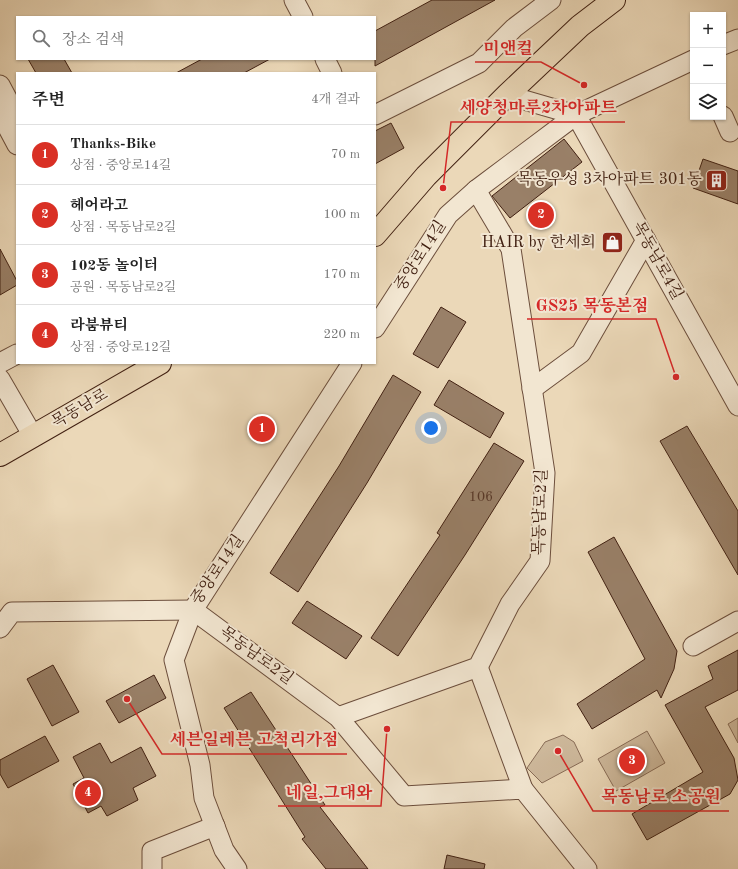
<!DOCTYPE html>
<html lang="ko">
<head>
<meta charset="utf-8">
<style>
	:root { --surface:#fff; --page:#f2f2f2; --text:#222; --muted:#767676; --line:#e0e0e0; --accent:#d93025 }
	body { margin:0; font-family:"Old Standard TT","Noto Serif KR",serif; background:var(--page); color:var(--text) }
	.controls { position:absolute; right:12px; top:12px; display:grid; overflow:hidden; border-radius:0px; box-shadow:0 1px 3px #0004 }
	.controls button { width:36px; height:36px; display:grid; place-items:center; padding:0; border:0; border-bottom:1px solid var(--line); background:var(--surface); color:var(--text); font:20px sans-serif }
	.you { position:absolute; left:431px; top:428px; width:14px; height:14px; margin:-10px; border:3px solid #fff; border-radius:50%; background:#1a73e8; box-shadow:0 0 0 6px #1a73e833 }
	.badge { display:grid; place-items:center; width:26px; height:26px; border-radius:50%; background:var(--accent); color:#fff; font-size:13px; font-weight:700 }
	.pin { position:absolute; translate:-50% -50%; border:2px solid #fff; box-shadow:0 1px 4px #0006 }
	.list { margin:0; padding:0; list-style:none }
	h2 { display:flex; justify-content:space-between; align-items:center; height:52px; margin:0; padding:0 16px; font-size:17px }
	h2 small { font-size:13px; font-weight:400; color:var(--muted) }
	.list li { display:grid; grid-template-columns:26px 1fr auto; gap:12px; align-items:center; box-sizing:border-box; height:60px; padding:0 16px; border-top:1px solid var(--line) }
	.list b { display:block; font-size:15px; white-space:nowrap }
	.list p { margin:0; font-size:13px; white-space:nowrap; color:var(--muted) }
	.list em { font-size:13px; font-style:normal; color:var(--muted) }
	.icon { flex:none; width:22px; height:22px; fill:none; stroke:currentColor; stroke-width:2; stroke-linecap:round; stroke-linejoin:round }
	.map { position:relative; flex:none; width:738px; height:869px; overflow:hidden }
	.search { position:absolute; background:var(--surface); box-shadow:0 1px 3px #0004; left:16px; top:16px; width:360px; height:44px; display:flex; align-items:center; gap:10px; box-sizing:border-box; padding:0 14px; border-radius:0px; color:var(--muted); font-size:15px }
	.panel { position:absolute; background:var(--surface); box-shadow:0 1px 3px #0004; left:16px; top:72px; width:360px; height:292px; border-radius:0px }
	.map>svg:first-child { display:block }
</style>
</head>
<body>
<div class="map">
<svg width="738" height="869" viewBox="0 0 738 869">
	<rect width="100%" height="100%" fill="#ebd8b8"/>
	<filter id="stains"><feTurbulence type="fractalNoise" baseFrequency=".005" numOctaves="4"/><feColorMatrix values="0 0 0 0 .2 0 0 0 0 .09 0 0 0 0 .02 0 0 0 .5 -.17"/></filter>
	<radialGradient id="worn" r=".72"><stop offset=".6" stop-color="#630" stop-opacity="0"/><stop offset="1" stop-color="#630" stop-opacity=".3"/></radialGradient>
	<!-- green -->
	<g fill="#ceb99c" stroke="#886c57">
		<polygon points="738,718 738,743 728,724"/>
		<polygon points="647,731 665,763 616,791 598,759"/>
		<polygon points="563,735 574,742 583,761 542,783 527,768 545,742"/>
	</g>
	<!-- building -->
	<g fill="#998068" stroke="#412012">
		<polygon points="432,0 495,0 375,66 375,31"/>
		<polygon points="28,59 64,59 72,73 36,73"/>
		<polygon points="202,59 270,59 244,73 176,73"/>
		<polygon points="391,123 404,148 375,164 375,131"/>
		<polygon points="564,139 582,162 510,218 492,196"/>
		<polygon points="703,159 738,171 738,204 693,188"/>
		<polygon points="0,249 17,281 17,285 0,295"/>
		<polygon points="441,307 466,322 438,368 413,354"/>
		<polygon points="393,375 421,392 367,483 298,592 270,573 339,466"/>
		<polygon points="449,380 504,413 490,438 434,405"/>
		<polygon points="687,426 738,511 738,575 660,441"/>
		<polygon points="494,443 524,461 465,555 398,656 371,638 440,535 437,533"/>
		<polygon points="614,537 677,651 674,669 661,698 657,690 592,729 577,704 645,659 588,552"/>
		<polygon points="307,601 362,636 346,659 292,623"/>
		<polygon points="738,650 738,690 705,707 734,758 738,780 730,794 647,840 632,814 703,772 665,705 713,679 708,666"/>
		<polygon points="53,665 79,712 52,726 27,679"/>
		<polygon points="154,675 166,698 119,723 106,701"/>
		<polygon points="251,692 325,805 320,807 368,869 326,869 302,839 305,837 224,708"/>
		<polygon points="45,736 59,761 8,788 0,774 0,760"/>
		<polygon points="100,743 111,763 141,747 156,776 133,788 138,800 107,816 101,806 88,813 73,784 84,778 73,757"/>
		<polygon points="447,855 485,864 484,869 444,869"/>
	</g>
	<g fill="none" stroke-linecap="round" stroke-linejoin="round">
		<defs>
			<g id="minor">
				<polyline points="294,0 303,17"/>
				<polyline points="723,45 738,39"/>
				<polyline points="325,59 332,73"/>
				<polyline points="0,85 17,117"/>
				<polyline points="507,95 576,115 738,406"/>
				<polyline points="0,113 17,145"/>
				<polyline points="375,115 479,63 514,28 551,0"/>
				<polyline points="723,116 730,132"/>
				<polyline points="375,328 448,215 476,190 576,115 693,60"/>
				<polyline points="0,363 17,354"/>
				<polyline points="0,379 33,436"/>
				<polyline points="532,389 581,353 646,240"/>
				<polyline points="193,610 338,717 404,796 523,789 587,869"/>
				<polyline points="0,628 12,612 193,610"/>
				<polyline points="693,646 738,621"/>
				<polyline points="478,667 523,789"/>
				<polyline points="338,717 478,667 510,604 540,561 545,473 511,249 476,190"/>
				<polyline points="152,869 152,851 215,826"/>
				<polyline points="237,869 224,850 204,798 200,765 174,660 193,610 352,363"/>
			</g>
			<g id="major">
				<polyline points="375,235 426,176 507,95 580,26 614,0"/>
				<polyline points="0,455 160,363"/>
			</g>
		</defs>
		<!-- minor casing -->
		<use href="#minor" stroke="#6c4e3c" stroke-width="21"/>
		<!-- major casing -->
		<use href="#major" stroke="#412012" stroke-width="24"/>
		<!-- minor -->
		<use href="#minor" stroke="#f2e6d1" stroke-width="19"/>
		<!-- major -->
		<use href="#major" stroke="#ebd8b8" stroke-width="22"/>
	</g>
	<!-- icons -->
	<defs>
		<symbol id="building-square" viewBox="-11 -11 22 22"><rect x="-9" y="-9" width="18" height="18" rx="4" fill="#8f2418" stroke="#f2e6d1"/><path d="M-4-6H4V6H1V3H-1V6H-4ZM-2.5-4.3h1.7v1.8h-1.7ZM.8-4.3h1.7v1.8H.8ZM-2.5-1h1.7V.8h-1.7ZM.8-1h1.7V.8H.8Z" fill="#fff"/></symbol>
		<symbol id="shop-square" viewBox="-11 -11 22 22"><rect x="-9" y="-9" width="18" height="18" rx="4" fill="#8f2418" stroke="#f2e6d1"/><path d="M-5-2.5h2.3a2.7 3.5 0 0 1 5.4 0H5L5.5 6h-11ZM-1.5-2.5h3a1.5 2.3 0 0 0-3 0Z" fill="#fff"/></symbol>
	</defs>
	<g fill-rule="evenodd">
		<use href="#building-square" x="704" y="168" width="25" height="25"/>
		<use href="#shop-square" x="600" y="230" width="25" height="25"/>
	</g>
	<g text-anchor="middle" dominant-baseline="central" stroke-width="4" stroke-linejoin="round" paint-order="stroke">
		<!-- number labels -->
		<g font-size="14" fill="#573828">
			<text x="481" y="497">106</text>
		</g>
		<!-- poi labels -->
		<g font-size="16" fill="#412012" stroke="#f2e6d1" text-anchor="end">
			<text x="702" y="180">목동우성 3차아파트 301동</text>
			<text x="596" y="243">HAIR by 한세희</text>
		</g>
		<!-- street labels -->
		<g font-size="16" fill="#412012" stroke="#f2e6d1">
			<text transform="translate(421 256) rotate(-57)">중앙로14길</text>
			<text transform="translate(657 261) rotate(61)">목동남로4길</text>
			<text transform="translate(80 409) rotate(-30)">목동남로</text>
			<text transform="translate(541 512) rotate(-88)">목동남로2길</text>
			<text transform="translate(218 570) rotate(-56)">중앙로14길</text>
			<text transform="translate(256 656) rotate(36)">목동남로2길</text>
		</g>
	</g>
	<!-- callouts -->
	<path fill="none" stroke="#d62828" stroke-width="1.5" d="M584 85L541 62H475M443 188L451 122H625M676 377L656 319H527M127 699L162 754H347M387 729L381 806H278M558 751L593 811H729"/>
	<g fill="#d62828" stroke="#f2e6d1" stroke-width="1.5">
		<circle cx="584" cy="85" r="4"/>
		<circle cx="443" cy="188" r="4"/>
		<circle cx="676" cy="377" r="4"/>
		<circle cx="127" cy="699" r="4"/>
		<circle cx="387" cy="729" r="4"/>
		<circle cx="558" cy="751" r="4"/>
	</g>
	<g font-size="17" text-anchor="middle" font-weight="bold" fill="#d62828" stroke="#f2e6d1" stroke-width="4" stroke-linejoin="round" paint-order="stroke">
		<text x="508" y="54">미앤컬</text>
		<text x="538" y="113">세양청마루2차아파트</text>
		<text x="592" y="311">GS25 목동본점</text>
		<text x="254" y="745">세븐일레븐 고척리가점</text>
		<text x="329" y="798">네일,그대와</text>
		<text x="661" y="802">목동남로 소공원</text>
	</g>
	<rect width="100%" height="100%" filter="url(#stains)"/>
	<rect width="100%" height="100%" fill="url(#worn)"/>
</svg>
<div class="controls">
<button>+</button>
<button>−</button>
<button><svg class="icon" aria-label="layers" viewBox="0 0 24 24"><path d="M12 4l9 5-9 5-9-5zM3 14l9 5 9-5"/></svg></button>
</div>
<div class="you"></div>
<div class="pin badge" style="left:262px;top:429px">1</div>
<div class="pin badge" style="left:541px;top:215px">2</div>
<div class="pin badge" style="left:632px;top:761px">3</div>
<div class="pin badge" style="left:88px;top:793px">4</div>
<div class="search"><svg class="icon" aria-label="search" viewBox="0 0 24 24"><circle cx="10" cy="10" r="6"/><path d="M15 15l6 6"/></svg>장소 검색</div>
<section class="panel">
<h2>주변<small>4개 결과</small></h2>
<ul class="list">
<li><span class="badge">1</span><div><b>Thanks-Bike</b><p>상점 · 중앙로14길</p></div><em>70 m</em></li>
<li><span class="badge">2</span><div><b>헤어라고</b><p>상점 · 목동남로2길</p></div><em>100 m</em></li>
<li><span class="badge">3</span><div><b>102동 놀이터</b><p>공원 · 목동남로2길</p></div><em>170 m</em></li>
<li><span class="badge">4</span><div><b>라붐뷰티</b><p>상점 · 중앙로12길</p></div><em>220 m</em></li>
</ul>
</section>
</div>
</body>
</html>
